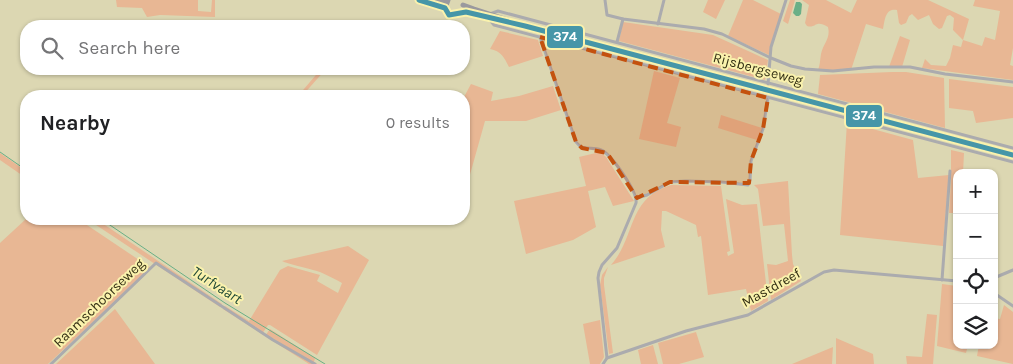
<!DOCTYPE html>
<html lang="en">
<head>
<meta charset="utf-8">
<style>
	:root { --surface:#fff; --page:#f2f2f2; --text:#202124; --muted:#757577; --line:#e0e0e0 }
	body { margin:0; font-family:Karla,sans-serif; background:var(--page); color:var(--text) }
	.controls { position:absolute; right:15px; bottom:15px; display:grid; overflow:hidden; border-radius:10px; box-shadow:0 1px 4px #0004 }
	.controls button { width:45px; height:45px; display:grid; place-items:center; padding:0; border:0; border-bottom:1px solid var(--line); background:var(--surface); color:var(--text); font:25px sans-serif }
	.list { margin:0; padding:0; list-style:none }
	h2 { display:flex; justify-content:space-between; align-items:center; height:65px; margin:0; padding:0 20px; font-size:21px }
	h2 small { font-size:16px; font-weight:400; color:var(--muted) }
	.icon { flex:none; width:28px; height:28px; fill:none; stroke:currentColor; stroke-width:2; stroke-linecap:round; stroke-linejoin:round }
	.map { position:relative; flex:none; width:1013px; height:364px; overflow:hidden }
	.search { position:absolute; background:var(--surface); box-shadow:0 1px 4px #0004; left:20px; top:20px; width:450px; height:55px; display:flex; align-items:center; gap:12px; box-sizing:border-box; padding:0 18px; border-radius:20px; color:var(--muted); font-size:19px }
	.panel { position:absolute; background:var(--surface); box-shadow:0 1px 4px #0004; left:20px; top:90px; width:450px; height:135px; border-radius:20px }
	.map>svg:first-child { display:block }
</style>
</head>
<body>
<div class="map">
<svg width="1013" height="364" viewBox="0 0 1013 364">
	<rect width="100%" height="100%" fill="#dcd7b2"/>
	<!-- green -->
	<g fill="#e8b794">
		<polygon points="116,0 198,0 198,11 211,12 212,0 215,0 215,17 160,15 147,17 142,8 117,7"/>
		<polygon points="708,0 725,0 716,19 703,12"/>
		<polygon points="743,0 753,0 781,14 769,55 728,36"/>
		<polygon points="790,0 795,0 788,24 783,21"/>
		<path d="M802,0H826L851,13L857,0H928L969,19L963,40L982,46L985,37L995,40L1000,11L973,6L975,0H1013V48L1010,65L1013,66V80L922,68L925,59L931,65L946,66L950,58L953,45L961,47L963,40L953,30L954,18L950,15L947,16L942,28L939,29L933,24L929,15L918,20L912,14L909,16L906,23L901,25L899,23L897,10C885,8 885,20 883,29L866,24L851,70H818C820,65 820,60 821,54C823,44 831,38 828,27C815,19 816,29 807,26L805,23L809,5Z"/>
		<polygon points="623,22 713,35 768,60 765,80 619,41"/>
		<path d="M500,31L538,40L543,56L509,67C504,57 501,51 490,49Z"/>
		<polygon points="900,36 910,40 902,67 889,67"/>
		<polygon points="321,69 326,69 302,96 298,96"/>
		<polygon points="654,71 680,78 667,123 681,127 676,147 639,139"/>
		<polygon points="892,72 906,72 944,78 945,128 818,94 820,75"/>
		<polygon points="949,79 1013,87 1013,118 976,123 973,111 949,108"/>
		<polygon points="471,84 493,92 491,101 519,96 553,86 561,110 526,121 485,121 464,196 464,97"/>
		<polygon points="721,115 762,128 757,140 718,128"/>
		<polygon points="847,122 913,140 918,178 949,175 943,246 840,235"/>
		<polygon points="951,150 964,153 963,173 957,173 957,213 949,213 951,180"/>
		<polygon points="600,152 606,157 634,201 613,206 605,187 588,191 596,227 573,240 526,254 514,201 586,186 579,157"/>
		<polygon points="0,153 26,171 26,178 0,160"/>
		<polygon points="788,181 792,255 793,264 801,281 771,300 767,264 776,265 788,261 784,224 763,226 758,189 754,185"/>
		<path d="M671,185L721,186L730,251L727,252L728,256L734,253L726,199L742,205L757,204L768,301L751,311L746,289L708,295L701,236L698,237L696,225L666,211H662L661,230L665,247L611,265C636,237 627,198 671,185Z"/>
		<polygon points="26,219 78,219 151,268 48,364 0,364 0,243"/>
		<polygon points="87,219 96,219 222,304 220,307"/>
		<path d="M348,246L369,260L317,355L270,325H268L262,334L223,309L225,306L249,321L280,270L288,266L320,275L317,281L338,293L342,283C335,279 327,275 320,272C312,269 287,264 282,261Z"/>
		<polygon points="608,267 604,278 604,285 613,353 609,354 600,285 602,275"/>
		<polygon points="942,284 957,286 957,345 968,345 966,353 937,346"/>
		<polygon points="1004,305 1013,312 1013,364 977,356 979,345 994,345 994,318 1000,319"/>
		<polygon points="115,309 155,364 56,364"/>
		<polygon points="927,314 937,315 933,364 907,364 906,356 922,357"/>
		<polygon points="600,320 604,357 600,364 590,364 583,324"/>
		<polygon points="270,329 315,358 314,362 317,364 309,364 265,336"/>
		<polygon points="696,332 704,357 679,364 663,364 658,343"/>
		<polygon points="836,338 873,354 874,364 836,364"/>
		<polygon points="653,345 658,364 641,364 638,350"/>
		<polygon points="833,347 832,364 792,364"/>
	</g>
	<!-- water -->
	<polygon fill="#6aaf87" points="796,2 800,2 802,4 801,14 799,16 796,16 793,13"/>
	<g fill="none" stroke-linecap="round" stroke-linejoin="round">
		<!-- stream -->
		<g stroke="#6aaf87" stroke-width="1">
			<polyline points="0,152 26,170"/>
			<polyline points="101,219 225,303 325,364"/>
		</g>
		<!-- minor -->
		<g stroke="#ababae" stroke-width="3">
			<polyline points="605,0 607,15 623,19 704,29 722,34 771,58 791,66 805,69 833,71 874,67 910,67 945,74 1013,82"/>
			<polyline points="658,24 664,0"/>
			<path d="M540,37L576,142C583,152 591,146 601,150C611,154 638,192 636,203L617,248L602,265L599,272L598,278L607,358"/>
			<polyline points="617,42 623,19"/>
			<polyline points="768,84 771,47 786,0"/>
			<polyline points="1013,148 498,11 490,14 489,19 494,25 1013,162"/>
			<polyline points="637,198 647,195 670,182 686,181 721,182 748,185 750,180 751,161 763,129 768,98"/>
			<polyline points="994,278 1013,270"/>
			<polyline points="942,280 950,171"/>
			<polyline points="994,293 1013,306"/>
			<polyline points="51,364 156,263 273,340 315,364"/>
			<polyline points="603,364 607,358 686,331 748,315 824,272 834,270 957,281"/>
		</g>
		<!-- primary -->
		<g stroke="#9a999e" stroke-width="5">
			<polyline points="419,0 445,8"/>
			<polyline points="436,0 447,1"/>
			<path d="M448,0L445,8L449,15C456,16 459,12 466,12L503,21"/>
			<polyline points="463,5 474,9 525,26 1013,155"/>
		</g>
		<defs>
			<polyline id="bus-1" points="419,0 445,8 449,15 466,12 525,26 1013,155"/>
		</defs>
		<!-- bus-1 casing -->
		<use href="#bus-1" stroke="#faf2ad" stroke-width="9"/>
		<!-- bus-1 -->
		<use href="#bus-1" stroke="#4696a8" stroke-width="5"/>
	</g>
	<!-- marked area -->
	<path fill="#c4510e" fill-opacity="0.2" stroke="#c4510e" stroke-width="4" stroke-dasharray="10 6" stroke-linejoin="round" d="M540,37L768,98L763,129L751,161L749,183L670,182L637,198L607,153L582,148L576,142Z"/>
	<g text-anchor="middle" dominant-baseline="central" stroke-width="4" stroke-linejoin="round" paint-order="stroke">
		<!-- street labels -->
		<g font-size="14" fill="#343014" stroke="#faf2ad">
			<text transform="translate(758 69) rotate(15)">Rijsbergseweg</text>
			<text transform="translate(771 288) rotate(-29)">Mastdreef</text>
			<text transform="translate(99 303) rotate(-44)">Raamschoorseweg</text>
		</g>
		<!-- water labels -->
		<g font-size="15" font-style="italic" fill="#214a37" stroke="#faf2ad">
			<text transform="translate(217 285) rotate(33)">Turfvaart</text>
		</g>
	</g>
	<g stroke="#faf2ad" stroke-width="2">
		<rect x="546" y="25" width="38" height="24" rx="5" fill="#4696a8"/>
		<rect x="845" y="104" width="38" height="24" rx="5" fill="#4696a8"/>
	</g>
	<g font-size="14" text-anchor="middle" font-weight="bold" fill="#fff">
		<text x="565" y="41">374</text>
		<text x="864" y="120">374</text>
	</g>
</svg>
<div class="controls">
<button>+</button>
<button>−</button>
<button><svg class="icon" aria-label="locate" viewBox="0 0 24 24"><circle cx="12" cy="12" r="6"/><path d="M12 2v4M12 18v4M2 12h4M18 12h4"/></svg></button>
<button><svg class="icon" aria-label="layers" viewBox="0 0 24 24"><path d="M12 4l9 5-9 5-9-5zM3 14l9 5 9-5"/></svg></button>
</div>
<div class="search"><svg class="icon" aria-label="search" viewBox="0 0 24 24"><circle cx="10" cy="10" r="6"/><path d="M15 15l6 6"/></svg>Search here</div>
<section class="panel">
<h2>Nearby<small>0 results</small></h2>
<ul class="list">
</ul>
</section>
</div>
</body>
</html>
